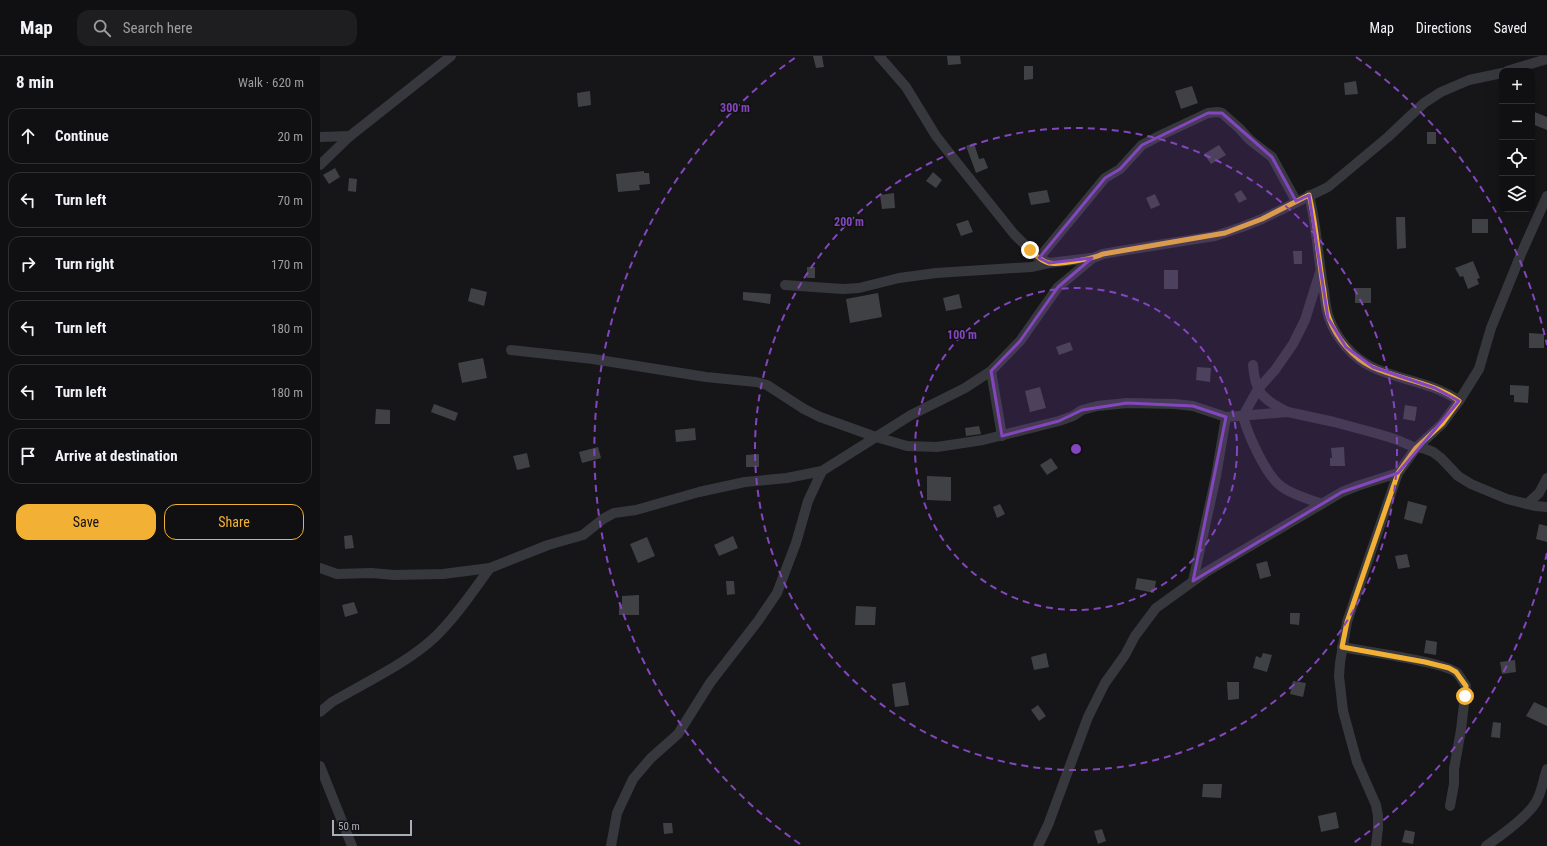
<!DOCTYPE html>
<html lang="en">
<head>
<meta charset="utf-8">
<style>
	:root { --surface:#101012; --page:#1e1e20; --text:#f1f3f6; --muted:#9c9d9f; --line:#303032; --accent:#f2b134 }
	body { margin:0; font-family:"Roboto Condensed",sans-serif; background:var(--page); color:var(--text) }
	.controls { position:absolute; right:12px; top:12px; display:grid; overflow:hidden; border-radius:8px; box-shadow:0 4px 16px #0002 }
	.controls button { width:36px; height:36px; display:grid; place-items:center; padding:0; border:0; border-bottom:1px solid var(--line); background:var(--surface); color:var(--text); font:20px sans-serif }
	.scale { position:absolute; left:12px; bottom:10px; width:80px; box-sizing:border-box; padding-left:4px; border:2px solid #a8adb8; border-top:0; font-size:11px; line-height:14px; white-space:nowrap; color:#a8adb8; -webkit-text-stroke:3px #111113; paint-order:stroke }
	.stop { position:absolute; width:12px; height:12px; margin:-9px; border:3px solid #f2b134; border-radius:50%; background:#fff }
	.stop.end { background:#f2b134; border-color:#fff; box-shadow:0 1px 4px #0008 }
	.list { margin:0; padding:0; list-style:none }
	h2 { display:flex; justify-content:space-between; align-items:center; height:52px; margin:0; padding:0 16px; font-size:17px }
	h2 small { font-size:13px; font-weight:400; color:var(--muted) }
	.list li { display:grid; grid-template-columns:26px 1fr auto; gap:12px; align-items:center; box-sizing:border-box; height:56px; margin:0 8px 8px; padding:0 8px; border:1px solid var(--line); border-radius:12px }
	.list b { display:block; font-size:15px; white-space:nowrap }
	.list em { font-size:13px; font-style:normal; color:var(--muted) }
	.actions { display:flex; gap:8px; padding:12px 16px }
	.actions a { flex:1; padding:9px 0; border:1px solid var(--accent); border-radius:12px; text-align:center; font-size:14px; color:var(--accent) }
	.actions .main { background:var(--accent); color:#111 }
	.icon { flex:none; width:22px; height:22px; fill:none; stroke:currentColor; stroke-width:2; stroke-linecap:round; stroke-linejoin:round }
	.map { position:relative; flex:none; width:1227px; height:790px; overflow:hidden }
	header { display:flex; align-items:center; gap:24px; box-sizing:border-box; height:56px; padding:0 20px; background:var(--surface); border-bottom:1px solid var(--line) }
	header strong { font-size:19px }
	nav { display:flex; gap:22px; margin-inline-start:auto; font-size:14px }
	.search { width:280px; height:36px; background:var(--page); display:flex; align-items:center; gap:10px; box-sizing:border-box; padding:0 14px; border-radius:12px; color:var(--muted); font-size:15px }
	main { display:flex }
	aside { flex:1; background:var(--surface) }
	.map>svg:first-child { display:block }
</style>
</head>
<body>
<header>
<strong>Map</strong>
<div class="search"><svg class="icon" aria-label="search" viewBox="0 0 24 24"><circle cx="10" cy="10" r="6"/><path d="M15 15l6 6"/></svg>Search here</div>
<nav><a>Map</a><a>Directions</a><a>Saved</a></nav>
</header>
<main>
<aside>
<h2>8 min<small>Walk · 620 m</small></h2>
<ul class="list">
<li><svg class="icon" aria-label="ahead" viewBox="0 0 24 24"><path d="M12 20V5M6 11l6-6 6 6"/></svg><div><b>Continue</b></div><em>20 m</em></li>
<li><svg class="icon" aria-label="left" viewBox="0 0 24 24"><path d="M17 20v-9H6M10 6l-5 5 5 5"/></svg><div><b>Turn left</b></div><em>70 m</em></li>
<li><svg class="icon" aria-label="right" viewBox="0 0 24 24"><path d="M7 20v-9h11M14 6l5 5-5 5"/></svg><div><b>Turn right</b></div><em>170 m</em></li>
<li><svg class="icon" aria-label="left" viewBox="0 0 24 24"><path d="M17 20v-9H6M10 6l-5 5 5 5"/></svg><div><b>Turn left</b></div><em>180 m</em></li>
<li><svg class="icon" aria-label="left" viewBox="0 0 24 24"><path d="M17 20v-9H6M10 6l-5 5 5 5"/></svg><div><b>Turn left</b></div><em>180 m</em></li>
<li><svg class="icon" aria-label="arrive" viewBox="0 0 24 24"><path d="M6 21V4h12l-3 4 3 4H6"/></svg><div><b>Arrive at destination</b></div></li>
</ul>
<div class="actions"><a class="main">Save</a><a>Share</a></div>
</aside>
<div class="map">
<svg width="1227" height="790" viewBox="0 0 1227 790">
	<rect width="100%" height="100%" fill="#161618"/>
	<!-- building -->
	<g fill="#404145">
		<polygon points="493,0 502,0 504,11 496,12"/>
		<polygon points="627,0 640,0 641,8 628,9"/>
		<polygon points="704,10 713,10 713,23 704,24"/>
		<polygon points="1036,25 1038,38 1025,39 1024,27"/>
		<polygon points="872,30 878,47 861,53 855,35"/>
		<polygon points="270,35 271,49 258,51 257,37"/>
		<polygon points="1212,55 1227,61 1227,74 1212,68"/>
		<rect x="1107" y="76" width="9" height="12"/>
		<polygon points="654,87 659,103 664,102 668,112 656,117 646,90"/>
		<polygon points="899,89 906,99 891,108 884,98"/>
		<polygon points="15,112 20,121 9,128 3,119"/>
		<polygon points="324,115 324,117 329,117 330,128 319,129 320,134 298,136 296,118"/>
		<polygon points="613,116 622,124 616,132 606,125"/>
		<polygon points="29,122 37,123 36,136 28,135"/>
		<polygon points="727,134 730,146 711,149 708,137"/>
		<polygon points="921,134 927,143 919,147 914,138"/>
		<polygon points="574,137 575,152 562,153 560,139"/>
		<polygon points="835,138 840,149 831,153 826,142"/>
		<polygon points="1076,161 1085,161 1086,192 1077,193"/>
		<rect x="1152" y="163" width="16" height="14"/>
		<polygon points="648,164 653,176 641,180 636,168"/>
		<polygon points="973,195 982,195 982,208 974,208"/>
		<polygon points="1153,205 1160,222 1157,223 1159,228 1148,233 1143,220 1140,221 1135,212"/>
		<rect x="487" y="211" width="8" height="11"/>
		<rect x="844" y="214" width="14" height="19"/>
		<polygon points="151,232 167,236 164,250 148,245"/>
		<rect x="1035" y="232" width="16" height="15"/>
		<polygon points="423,236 451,238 450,248 423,244"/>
		<polygon points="558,237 562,261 530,267 526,243"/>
		<polygon points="639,238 642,252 626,255 623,242"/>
		<polygon points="1209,277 1224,278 1224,292 1209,292"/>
		<polygon points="750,286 753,294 739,299 736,291"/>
		<polygon points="163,302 167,322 142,327 138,307"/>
		<polygon points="877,311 891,312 890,326 876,324"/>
		<polygon points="1190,329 1209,330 1208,347 1194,346 1194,339 1190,339"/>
		<polygon points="720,331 726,352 710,356 705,335"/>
		<polygon points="114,348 138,357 135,365 111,356"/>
		<polygon points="1085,349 1097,351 1095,365 1083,363"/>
		<polygon points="56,353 70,354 70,368 55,368"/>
		<polygon points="659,370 661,378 646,380 645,372"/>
		<polygon points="375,372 376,384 356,386 355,374"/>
		<polygon points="278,391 281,402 262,407 259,396"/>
		<polygon points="1024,391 1025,410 1010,410 1010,402 1012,402 1011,392"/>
		<polygon points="207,397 210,411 197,414 193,400"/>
		<polygon points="439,398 439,411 426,411 426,399"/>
		<polygon points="731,402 738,412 727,419 720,409"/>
		<polygon points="607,420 631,421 631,445 607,444"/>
		<polygon points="1088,445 1107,450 1102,468 1084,463"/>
		<polygon points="680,448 685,458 677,462 673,451"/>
		<polygon points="1219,468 1227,470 1227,486 1216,483"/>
		<polygon points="32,479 34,492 25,493 24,480"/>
		<polygon points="413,480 418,492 399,500 394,489"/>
		<polygon points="327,481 335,500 318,507 310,488"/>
		<polygon points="1087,498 1090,511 1078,513 1075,500"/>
		<polygon points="947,505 951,520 940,523 936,508"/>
		<polygon points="817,522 836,525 834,537 815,533"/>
		<polygon points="406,525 414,525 415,538 407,539"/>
		<polygon points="319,539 319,559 299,559 299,548 302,548 302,540"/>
		<polygon points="34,546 38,557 25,561 22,549"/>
		<polygon points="536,550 556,551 555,569 535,569"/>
		<polygon points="970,557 980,557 979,569 970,568"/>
		<polygon points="1106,584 1117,586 1116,599 1104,597"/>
		<polygon points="726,597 729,611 714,614 711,601"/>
		<polygon points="943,597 952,599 947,616 933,612 936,600 941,602"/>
		<polygon points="1195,604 1196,616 1182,618 1180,606"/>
		<polygon points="973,625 986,627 983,641 970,638"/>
		<polygon points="585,626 589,649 575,651 572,628"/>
		<polygon points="907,626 919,626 919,643 908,644"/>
		<polygon points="1214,646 1227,652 1227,670 1206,660"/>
		<polygon points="718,649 726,660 719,665 711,654"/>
		<polygon points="1173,666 1181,667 1180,682 1171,681"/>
		<polygon points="883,728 902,728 901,742 882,741"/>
		<polygon points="1016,756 1019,772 1001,776 998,760"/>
		<polygon points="343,767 352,767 353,777 344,778"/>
		<polygon points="782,773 786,785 778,788 774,775"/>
		<polygon points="1085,774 1095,776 1093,788 1082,786"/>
	</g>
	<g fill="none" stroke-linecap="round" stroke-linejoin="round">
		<!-- minor -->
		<g stroke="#37383d" stroke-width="10">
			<polyline points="559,0 586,31 616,80 634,103 694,178 710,194 719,202 729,207 771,202"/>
			<polyline points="1187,15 1227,3"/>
			<polyline points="0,81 30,80"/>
			<polyline points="0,109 30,80 131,0"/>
			<path d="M989,139C997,171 998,203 1004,235C1005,244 1006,254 1009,262C1016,282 1033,302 1052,311C1081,325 1113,326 1139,345"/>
			<polyline points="719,202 785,122 800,113 822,89 839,80 888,57 897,56 902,57 919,72 930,84 952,101 976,145"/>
			<path d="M1000,216L985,264L973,288L955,314L938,333L923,360C928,379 946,420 962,431C973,439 989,443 1002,448"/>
			<polyline points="465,229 523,233 539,232 579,222 616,217 711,211 729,207"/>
			<polyline points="191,294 273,303 386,321 436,326 447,329 484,353 500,361 556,381 587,390 617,391 663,384 739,365 753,360 762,354 777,350 807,347 855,348 873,350 906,361 968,356 1014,366 1055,377 1075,383 1096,392 1103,392 1113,396 1121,402 1138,420 1151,428 1187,443 1215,450 1227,451"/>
			<path d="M933,309C935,336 942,343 966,355"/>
			<polyline points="671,315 682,380"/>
			<polyline points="1207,448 1219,437 1227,422"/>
			<polyline points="0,512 17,518 51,517 74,519 123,518 170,512 228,489 263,479 283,463 294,457 316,454 379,436 425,426 467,422 502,415"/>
			<polyline points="873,525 896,420 906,361"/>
			<path d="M1022,591C1042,595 1126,606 1137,617C1140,620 1143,626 1146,630L1141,674L1134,713V728L1130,750"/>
			<path d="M0,656L12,646C46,626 86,608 115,581C136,561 153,535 170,512"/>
			<polyline points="0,710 32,790"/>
			<polyline points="291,790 297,757 313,723 331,702 358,678 390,627 438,565 457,537 476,487 488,445 502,415 591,359 645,332 671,315 700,285 738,231 773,202 783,198 800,195 895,180 922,171 942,163 1008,131 1068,81 1104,47 1121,36 1149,24 1182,17"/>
			<polyline points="718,790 728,769 768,661 785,627 805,599 815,580 836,552 886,516 1022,436 1037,430 1078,417"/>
			<polyline points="1056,790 1058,772 1058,760 1056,749 1037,706 1023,655 1019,620 1020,607 1027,566 1078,417 1096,392 1122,368 1139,345 1159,313 1171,272 1201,198 1227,140"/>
			<path d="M1166,790C1179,781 1208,760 1216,746C1222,736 1223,724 1227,713"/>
		</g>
	</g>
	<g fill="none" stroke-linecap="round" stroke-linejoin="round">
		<!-- route -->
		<path stroke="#f2b134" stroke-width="5" d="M710,194C715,199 721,205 729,207C739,209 772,203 783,198L905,177L942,163L989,139C997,171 998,203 1004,235C1005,244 1006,254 1009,262C1016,282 1033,302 1052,311C1081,324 1113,326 1139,345L1122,368L1096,392L1078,417L1027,566L1022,591L1105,606L1129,612L1136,616L1146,630L1145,640"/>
	</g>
	<!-- marked area -->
	<path fill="#8446be" fill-opacity="0.2" stroke="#8446be" stroke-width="3" stroke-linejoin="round" d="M888,57H902L952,101L976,145L989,139L1008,262L1026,291L1053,311L1115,332L1139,345L1078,417L1022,436L873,525L906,361L873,350L807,347L762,354L739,365L682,380L671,315L700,285L738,231L772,202L729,207L719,202L785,122L800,113L822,89Z"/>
	<!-- distance rings -->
	<g fill="none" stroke="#8446be" stroke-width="2" stroke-dasharray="7 5">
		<circle cx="756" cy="393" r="161"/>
		<circle cx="756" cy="393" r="321"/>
		<path d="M1227 497A482 482 0 0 1 1032 788M480 788A482 482 0 0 1 476 1M1036 1A482 482 0 0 1 1227 289"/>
	</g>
	<circle cx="756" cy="393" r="6" fill="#8446be" stroke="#111113" stroke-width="2"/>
	<g font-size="12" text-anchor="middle" font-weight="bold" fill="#8446be" stroke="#111113" stroke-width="3" stroke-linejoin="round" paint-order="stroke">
		<text x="415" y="56">300 m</text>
		<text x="529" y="170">200 m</text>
		<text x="642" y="283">100 m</text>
	</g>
</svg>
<div class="controls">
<button>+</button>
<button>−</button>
<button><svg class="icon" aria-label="locate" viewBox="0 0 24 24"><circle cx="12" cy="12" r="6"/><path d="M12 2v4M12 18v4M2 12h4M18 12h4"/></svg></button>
<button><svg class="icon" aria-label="layers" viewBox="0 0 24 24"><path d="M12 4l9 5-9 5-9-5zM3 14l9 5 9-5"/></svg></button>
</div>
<div class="scale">50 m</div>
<div class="stop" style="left:1145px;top:640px"></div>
<div class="stop end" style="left:710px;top:194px"></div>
</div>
</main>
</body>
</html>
